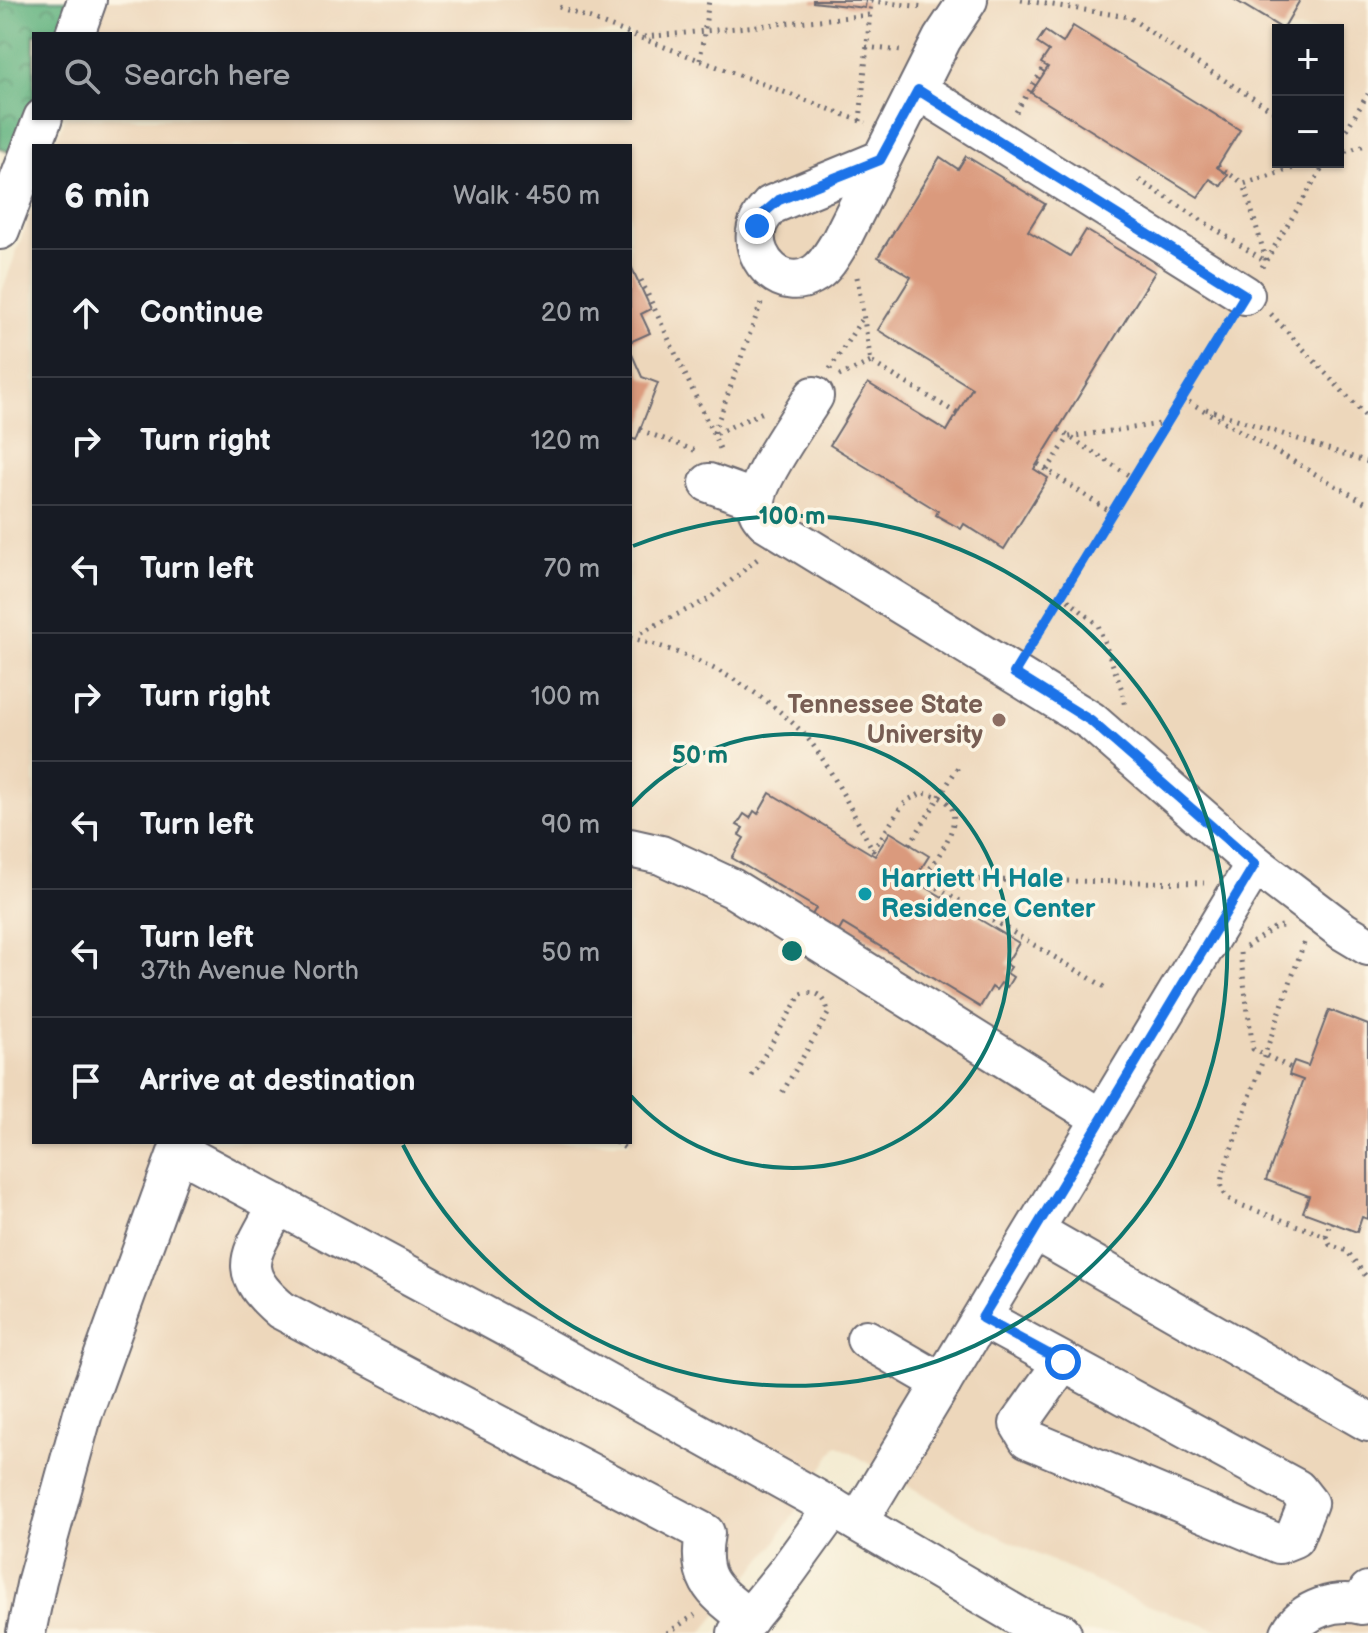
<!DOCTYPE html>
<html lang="en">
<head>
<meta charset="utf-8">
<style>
	:root { --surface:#171b24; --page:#242831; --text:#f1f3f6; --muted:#9ea1a6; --line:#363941 }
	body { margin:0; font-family:"Balsamiq Sans",sans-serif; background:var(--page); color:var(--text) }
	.controls { position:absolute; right:24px; top:24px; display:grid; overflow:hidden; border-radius:0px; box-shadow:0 2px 6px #0004 }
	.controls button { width:72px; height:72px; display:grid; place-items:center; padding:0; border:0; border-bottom:2px solid var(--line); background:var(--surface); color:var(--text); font:40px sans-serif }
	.stop { position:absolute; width:24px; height:24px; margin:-18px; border:6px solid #1a73e8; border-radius:50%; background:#fff }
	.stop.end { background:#1a73e8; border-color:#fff; box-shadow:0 2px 8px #0008 }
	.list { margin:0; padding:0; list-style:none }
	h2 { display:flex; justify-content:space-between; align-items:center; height:104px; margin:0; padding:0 32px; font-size:34px }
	h2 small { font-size:26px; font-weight:400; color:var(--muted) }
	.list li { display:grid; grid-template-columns:52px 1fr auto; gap:24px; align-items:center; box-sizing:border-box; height:128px; padding:0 32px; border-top:2px solid var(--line) }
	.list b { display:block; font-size:30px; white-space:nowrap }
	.list p { margin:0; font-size:26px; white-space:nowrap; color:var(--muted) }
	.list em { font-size:26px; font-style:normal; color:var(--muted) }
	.icon { flex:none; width:44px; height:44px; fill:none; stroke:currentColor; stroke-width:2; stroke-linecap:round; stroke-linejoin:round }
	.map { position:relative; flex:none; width:1368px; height:1633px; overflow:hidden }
	.search { position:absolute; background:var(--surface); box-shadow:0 2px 6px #0004; left:32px; top:32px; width:600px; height:88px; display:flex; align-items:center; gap:20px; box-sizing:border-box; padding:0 28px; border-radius:0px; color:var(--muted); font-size:30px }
	.panel { position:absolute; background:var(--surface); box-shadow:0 2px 6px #0004; left:32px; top:144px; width:600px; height:1000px; border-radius:0px }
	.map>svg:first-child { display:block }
</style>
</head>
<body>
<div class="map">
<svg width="1368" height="1633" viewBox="0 0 1368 1633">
	<defs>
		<pattern id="forest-crowns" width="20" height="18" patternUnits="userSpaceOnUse" patternTransform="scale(2)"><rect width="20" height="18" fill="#60b27f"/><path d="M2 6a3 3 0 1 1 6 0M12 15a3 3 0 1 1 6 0" fill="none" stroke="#4f9069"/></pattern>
	</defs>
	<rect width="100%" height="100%" fill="#fcf5e5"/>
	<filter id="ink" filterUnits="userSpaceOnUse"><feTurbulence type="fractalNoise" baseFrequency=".0125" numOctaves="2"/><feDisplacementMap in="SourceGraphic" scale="16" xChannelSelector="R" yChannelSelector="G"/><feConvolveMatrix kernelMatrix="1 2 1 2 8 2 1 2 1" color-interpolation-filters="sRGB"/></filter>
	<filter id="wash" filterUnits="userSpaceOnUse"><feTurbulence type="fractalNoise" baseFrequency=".006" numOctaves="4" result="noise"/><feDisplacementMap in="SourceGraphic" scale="32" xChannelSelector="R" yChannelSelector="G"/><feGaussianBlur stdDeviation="1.8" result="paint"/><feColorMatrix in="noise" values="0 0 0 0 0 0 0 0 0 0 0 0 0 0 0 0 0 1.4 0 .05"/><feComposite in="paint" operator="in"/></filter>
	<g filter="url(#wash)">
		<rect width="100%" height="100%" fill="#f4ecd3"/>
		<!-- built -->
		<path fill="#edd7bb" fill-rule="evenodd" d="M107,0H1368V1633H1227L1139,1602L986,1530L837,1445L773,1546L702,1633H0V297L34,203V1142H630V146H54L65,118H630V34H95ZM1278,30H1338V162H1278Z"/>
		<!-- forest -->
		<polygon fill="url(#forest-crowns)" stroke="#416a5d" stroke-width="2" points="0,0 87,0 75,34 34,34 34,118 27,161 0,148"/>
		<g id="blocks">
			<!-- building -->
			<g fill="#da9a7d">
				<polygon points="813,0 866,0 865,8 813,2"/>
				<polygon points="1235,0 1300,0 1283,29"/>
				<polygon points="1073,26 1240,130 1217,167 1228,175 1221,186 1210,179 1198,197 1031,93 1048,67 1041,63 1049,51 1037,43 1045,31 1063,43"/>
				<polygon points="966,156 1045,204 1028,231 1070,256 1086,230 1155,272 1034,469 1048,478 1004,549 964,524 961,529 936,515 938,511 830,445 868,383 947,431 972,388 878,330 911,277 878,257 940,157 958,169"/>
				<polygon points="630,264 651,309 641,314 650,333 630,342"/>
				<polygon points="630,350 642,377 658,383 636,440 630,438"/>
				<polygon points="770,793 875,856 890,832 929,856 914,880 1019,943 1006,964 1011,967 1007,973 1013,977 1007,987 1001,983 996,990 992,987 980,1007 843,924 839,931 812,915 816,908 732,858 744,838 739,835 743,828 737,825 744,814 750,818 754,811 758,814"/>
				<polygon points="1329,1010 1368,1025 1368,1219 1362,1217 1357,1232 1303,1212 1309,1196 1266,1180 1303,1080 1289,1075 1291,1068 1294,1061 1308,1066"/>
			</g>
		</g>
	</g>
	<g filter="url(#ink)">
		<use href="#blocks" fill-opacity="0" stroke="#6c6970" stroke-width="2"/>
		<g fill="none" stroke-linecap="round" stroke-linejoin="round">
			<defs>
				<g id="minor">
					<polyline points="75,34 87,0"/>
					<polyline points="918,90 1245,295"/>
					<path d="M880,160L771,205C764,213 757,221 756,232C752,261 783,292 812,275C825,269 832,254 840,242L942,39L968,0"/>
					<polyline points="0,230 43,118"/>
					<path d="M814,396C800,419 755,481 756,504C757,512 761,516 765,521L1091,721L1255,864L1343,931L1368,946"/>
					<polyline points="709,483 756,500"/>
					<polyline points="630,848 661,855 732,888 1102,1119"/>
					<polyline points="178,1151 545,1348 833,1508 1023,1619 1062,1633"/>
					<path d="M278,1204C252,1255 232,1268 281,1310L705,1533C696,1581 714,1591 749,1619"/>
					<polyline points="1035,1231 1368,1422"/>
					<polyline points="982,1318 1297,1489 1308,1503 1294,1538 1279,1544 1028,1439 1019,1424 1063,1362"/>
					<polyline points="866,1339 942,1383"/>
					<polyline points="858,1522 1255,864"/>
					<polyline points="26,1633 37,1580 83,1413 181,1142"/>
					<polyline points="737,1633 786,1573 833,1508"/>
					<path d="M1290,1633C1303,1608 1336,1599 1362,1605L1368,1591"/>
				</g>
			</defs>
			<!-- minor casing -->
			<use href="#minor" stroke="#6c6970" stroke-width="42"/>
			<!-- path -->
			<g stroke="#6c6970" stroke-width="5" stroke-dasharray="2 6" stroke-linecap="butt">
				<polyline points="1021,0 1129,17 1178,51 1278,114"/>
				<polyline points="559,7 866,123"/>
				<polyline points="644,37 870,15"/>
				<polyline points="866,47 901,51"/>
				<polyline points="700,60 709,0"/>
				<polyline points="1016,112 1045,66"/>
				<polyline points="860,121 871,1 924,7"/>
				<polyline points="1338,143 1368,94"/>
				<polyline points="1338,154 1368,144"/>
				<polyline points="1218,166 1244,184"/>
				<polyline points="1139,180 1265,261"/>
				<polyline points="1266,260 1244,184 1312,162"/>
				<polyline points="1262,267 1326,162"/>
				<polyline points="857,277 871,362 958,414"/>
				<polyline points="641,280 722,453"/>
				<polyline points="761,303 713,435 765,411"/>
				<polyline points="1271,314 1368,419"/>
				<polyline points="830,369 863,317"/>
				<polyline points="839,376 871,362"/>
				<polyline points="1182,398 1368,504"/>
				<polyline points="1206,409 1368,462"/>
				<polyline points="640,430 699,452"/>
				<polyline points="1059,430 1133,478"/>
				<polyline points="1038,464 1112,513"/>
				<polyline points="1047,470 1069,437 1167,423"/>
				<polyline points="1062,595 1098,625 1122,690 1125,708"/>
				<polyline points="641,632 709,599 761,556"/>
				<path d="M630,638C691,652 755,685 800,730C826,755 854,817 873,850L902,806L908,800L922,793C983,800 940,853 923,879L1105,987"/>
				<polyline points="1031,646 1228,323"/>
				<polyline points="910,844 958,767"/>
				<polyline points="923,879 1204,883"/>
				<path d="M1304,943L1223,1173C1219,1186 1223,1196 1235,1203L1326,1236L1330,1245L1347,1251L1368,1279"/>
				<polyline points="1246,947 1274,928 1282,926"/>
				<polyline points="1240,953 1253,1049 1291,1068"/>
				<path d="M752,1076L801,994C817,989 827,998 828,1014L782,1093"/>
				<polyline points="616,1142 625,1148"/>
				<polyline points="1326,1236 1330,1222"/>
				<polyline points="667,1633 695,1615"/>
			</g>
			<!-- minor -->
			<use href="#minor" stroke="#fff" stroke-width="38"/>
		</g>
	</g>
	<g fill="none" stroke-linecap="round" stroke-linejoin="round" filter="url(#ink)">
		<!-- route -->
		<polyline stroke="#1a73e8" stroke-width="10" points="757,226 765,212 779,200 880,160 918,90 1245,295 1014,673 1091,721 1255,864 982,1318 1063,1362"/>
	</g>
	<!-- distance rings -->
	<g fill="none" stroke="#0f766e" stroke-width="4">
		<path d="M631 806A217 217 0 1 1 631 1096"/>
		<path d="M633 546A435 435 0 1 1 403 1145"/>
	</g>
	<!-- markers -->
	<circle fill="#8d6e63" stroke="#fcf5e5" stroke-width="3" cx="999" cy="720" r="8"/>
	<circle fill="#0f9aa8" stroke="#fcf5e5" stroke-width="3" cx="865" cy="894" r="8"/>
	<g text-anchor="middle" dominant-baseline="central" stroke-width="7" stroke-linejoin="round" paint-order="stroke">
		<!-- education labels -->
		<g font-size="26" font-weight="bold" fill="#785e54" stroke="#fcf5e5" text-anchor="end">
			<text x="983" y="705">Tennessee State<tspan x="983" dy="30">University</tspan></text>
		</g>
		<!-- culture labels -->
		<g font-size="26" font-weight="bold" fill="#0d838f" stroke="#fcf5e5" text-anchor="start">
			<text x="881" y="879">Harriett H Hale<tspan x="881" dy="30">Residence Center</tspan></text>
		</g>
	</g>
	<circle cx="792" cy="951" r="12" fill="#0f766e" stroke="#fcf5e5" stroke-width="4"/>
	<g font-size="24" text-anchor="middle" font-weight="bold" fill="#0f766e" stroke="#fcf5e5" stroke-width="7" stroke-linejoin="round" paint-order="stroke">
		<text x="792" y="524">100 m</text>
		<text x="700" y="763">50 m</text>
	</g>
</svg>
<div class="controls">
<button>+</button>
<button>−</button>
</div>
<div class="stop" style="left:1063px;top:1362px"></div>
<div class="stop end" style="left:757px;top:226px"></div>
<div class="search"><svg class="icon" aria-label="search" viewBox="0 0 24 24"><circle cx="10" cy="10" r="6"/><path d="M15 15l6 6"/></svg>Search here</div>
<section class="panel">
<h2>6 min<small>Walk · 450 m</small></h2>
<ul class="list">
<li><svg class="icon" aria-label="ahead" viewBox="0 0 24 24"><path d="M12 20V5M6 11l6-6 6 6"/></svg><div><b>Continue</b></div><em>20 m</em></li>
<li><svg class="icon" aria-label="right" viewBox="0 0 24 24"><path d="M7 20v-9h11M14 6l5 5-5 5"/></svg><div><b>Turn right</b></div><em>120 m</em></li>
<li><svg class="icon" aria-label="left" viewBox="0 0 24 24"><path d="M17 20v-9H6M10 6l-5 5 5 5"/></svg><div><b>Turn left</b></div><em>70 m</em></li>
<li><svg class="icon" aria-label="right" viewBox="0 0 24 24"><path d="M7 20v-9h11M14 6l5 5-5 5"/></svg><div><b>Turn right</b></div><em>100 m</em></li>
<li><svg class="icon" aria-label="left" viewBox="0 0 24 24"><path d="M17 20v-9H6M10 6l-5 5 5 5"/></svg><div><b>Turn left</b></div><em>90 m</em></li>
<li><svg class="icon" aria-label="left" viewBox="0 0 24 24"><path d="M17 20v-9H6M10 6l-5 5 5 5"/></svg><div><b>Turn left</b><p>37th Avenue North</p></div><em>50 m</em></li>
<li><svg class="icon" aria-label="arrive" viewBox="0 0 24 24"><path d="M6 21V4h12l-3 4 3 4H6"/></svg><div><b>Arrive at destination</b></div></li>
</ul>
</section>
</div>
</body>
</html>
